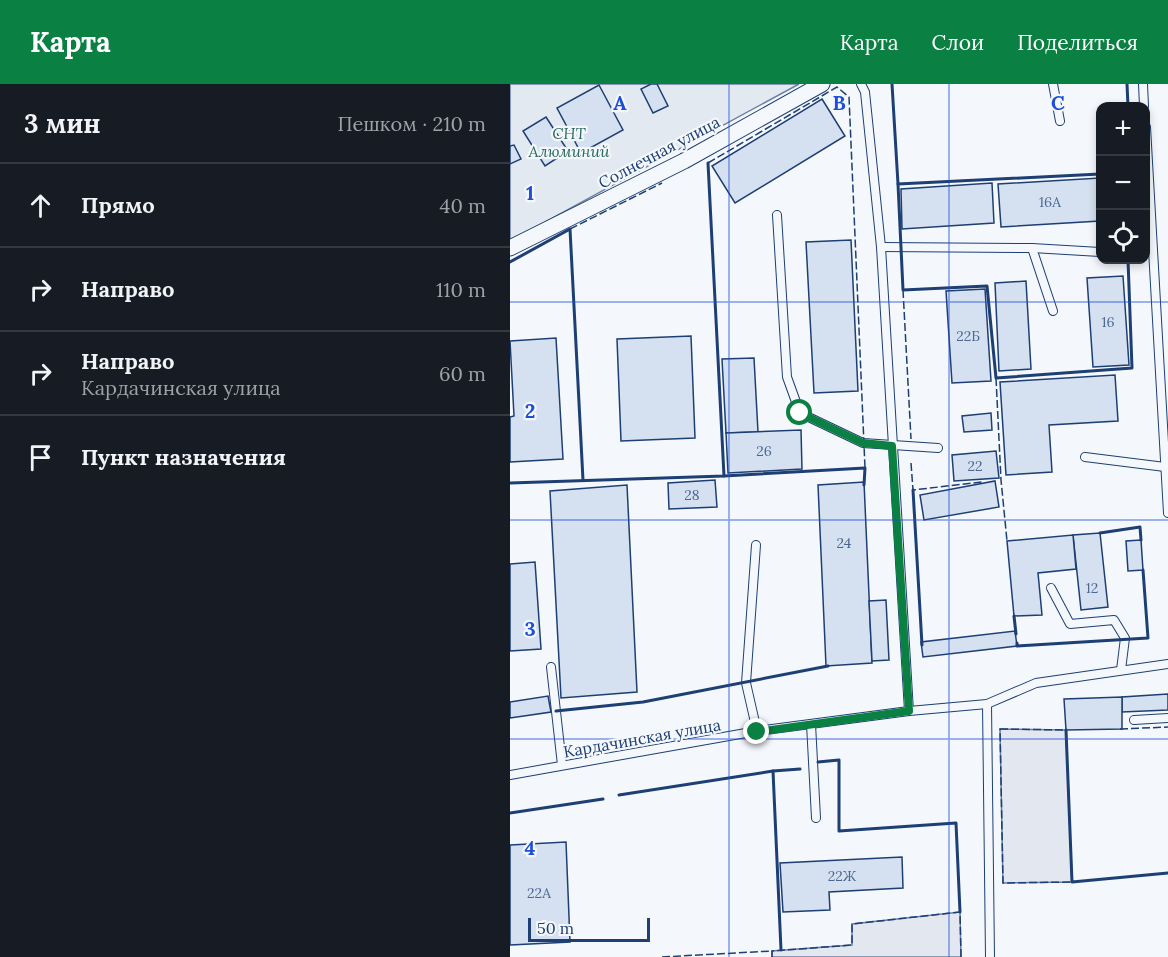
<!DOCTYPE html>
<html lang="ru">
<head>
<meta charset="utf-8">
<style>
	:root { --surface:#171b24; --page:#242831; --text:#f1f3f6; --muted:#9ea1a6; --line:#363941; --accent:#0b8043 }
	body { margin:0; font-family:Lora,serif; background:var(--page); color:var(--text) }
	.controls { position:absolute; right:18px; top:18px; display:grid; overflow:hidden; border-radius:12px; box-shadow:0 3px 9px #0003 }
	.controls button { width:54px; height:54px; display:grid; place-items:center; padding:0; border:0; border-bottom:2px solid var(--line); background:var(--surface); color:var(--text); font:30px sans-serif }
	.scale { position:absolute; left:18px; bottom:15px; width:122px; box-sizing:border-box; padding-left:6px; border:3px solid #1d3f73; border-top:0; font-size:16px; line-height:21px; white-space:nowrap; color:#1d3f73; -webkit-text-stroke:4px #f4f7fb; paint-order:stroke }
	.stop { position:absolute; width:18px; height:18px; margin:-14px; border:4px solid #0b8043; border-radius:50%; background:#fff }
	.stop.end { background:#0b8043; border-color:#fff; box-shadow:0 2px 6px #0008 }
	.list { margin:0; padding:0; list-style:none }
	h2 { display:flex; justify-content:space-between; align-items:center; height:78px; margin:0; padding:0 24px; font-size:26px }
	h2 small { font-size:20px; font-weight:400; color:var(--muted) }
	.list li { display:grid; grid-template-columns:39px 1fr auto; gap:18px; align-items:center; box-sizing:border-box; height:84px; padding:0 24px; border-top:2px solid var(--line) }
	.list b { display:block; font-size:22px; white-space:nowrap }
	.list p { margin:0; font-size:20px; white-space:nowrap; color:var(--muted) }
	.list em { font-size:20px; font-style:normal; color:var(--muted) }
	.icon { flex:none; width:33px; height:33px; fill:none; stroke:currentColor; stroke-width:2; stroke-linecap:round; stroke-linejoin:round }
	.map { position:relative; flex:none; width:658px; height:873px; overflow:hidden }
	header { display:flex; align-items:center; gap:36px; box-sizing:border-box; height:84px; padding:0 30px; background:var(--accent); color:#fff }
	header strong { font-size:28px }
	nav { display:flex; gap:33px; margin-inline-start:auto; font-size:21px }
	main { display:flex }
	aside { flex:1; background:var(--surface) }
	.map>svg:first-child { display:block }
</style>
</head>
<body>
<header>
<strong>Карта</strong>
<nav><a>Карта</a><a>Слои</a><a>Поделиться</a></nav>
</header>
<main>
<aside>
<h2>3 мин<small>Пешком · 210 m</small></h2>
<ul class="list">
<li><svg class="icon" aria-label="ahead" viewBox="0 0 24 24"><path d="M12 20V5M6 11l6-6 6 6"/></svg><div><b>Прямо</b></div><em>40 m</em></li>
<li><svg class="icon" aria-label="right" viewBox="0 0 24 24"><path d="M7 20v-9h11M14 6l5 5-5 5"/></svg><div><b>Направо</b></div><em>110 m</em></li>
<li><svg class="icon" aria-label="right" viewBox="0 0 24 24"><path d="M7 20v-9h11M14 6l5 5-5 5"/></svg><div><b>Направо</b><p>Кардачинская улица</p></div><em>60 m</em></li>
<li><svg class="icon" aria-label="arrive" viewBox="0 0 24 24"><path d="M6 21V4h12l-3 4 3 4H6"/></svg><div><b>Пункт назначения</b></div></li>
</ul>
</aside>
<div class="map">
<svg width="658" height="873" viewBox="0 0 658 873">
	<rect width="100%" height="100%" fill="#f4f7fb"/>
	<!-- green -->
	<polygon fill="#e3e9f0" stroke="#687fa3" stroke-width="1.5" points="0,0 289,0 0,157"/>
	<!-- parking -->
	<g fill="#e3e8f0" stroke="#687fa3" stroke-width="1.5">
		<polygon points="490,645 556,646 562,798 493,799"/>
		<polygon points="450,828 451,873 262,873 262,867 342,861 342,840"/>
	</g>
	<!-- building -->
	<g fill="#d5e0f0" stroke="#1d3f73" stroke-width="1.5">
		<polygon points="141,0 147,0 158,22 143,29 131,5"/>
		<polygon points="89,1 113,46 71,69 47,24"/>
		<polygon points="312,15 335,52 225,119 202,82"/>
		<polygon points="36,33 58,67 35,82 13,47"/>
		<polygon points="4,61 11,75 0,80 0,62"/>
		<polygon points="590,94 590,137 491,143 488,100"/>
		<polygon points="482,99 484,139 392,145 391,105"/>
		<polygon points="341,156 348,307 304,309 296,158"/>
		<polygon points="613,192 619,281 583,283 577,194"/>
		<polygon points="516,197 521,285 489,287 485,199"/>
		<polygon points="475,205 481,297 442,299 436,207"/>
		<polygon points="181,252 185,354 111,357 107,255"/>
		<polygon points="46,254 53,375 0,378 0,333 4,332 0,257"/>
		<polygon points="244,274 248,348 216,349 212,275"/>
		<polygon points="605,291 608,337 539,341 542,388 496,391 490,298"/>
		<polygon points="481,329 482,346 454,348 452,332"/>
		<polygon points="291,346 292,385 218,389 216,349"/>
		<polygon points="486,367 489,394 444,397 442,371"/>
		<polygon points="205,396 207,423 159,425 158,399"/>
		<polygon points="485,397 489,423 414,436 410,411"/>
		<polygon points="354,398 362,579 316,582 308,401"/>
		<polygon points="117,401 127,608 51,614 40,407"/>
		<polygon points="590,449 598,523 571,526 563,451"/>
		<polygon points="563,451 566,485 528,489 532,531 504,532 497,457"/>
		<polygon points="631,456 633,486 618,487 616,457"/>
		<polygon points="25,478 31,565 0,567 0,480"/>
		<polygon points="376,516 379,576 362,577 359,517"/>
		<polygon points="505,547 507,562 413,573 411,558"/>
		<polygon points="658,610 658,626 612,628 612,613"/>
		<polygon points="38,612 41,628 0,634 0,618"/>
		<polygon points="612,613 612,645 556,646 554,615"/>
		<polygon points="56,758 60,858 0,861 0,761"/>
		<polygon points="392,773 393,804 319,808 320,826 273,828 270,779"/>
	</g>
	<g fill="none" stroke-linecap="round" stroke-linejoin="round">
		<defs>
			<g id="lane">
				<polyline points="351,0 355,8 371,163 399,627"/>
				<polyline points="543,0 550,37"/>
				<polyline points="633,0 634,22"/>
				<polyline points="636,43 658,429"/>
				<polyline points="267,131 277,293 290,329 353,359 428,364"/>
				<polyline points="371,163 522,164 590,168"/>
				<polyline points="522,164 543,227"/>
				<polyline points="575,373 655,383"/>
				<polyline points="246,461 236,599 247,647"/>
				<polyline points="541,504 560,540 604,536 615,554 611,586"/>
				<polyline points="41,583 52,681"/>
				<polyline points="477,620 480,873"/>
				<polyline points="624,636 658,634"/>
				<polyline points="301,640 306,734"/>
				<polyline points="0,691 247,647 399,627 477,620 526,599 658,580"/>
			</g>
			<polyline id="street" points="0,164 174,77 312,0"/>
		</defs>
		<!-- lane casing -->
		<use href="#lane" stroke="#1d3f73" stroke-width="10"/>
		<!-- street casing -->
		<use href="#street" stroke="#1d3f73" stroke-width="17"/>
		<!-- lane -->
		<use href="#lane" stroke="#f4f7fb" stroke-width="8"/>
		<!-- street -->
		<use href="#street" stroke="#f4f7fb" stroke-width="15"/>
		<!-- fence -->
		<g stroke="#1d3f73" stroke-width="1.5" stroke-dasharray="8 3" stroke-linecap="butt">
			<polyline points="198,79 327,3 339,13 355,384"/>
			<polyline points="60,145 152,99"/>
			<polyline points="393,206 401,355"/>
			<polyline points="486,294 491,396 497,457"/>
			<polyline points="401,379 403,406 472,398"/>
			<polygon points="490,645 556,646 562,798 493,799"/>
			<polyline points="610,645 658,643"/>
			<polyline points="152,873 262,867"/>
			<polyline points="262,873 262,867 342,861 342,840 450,828 451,873"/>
		</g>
		<!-- wall -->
		<g stroke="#1d3f73" stroke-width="3">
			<polyline points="382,0 388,100"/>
			<polyline points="617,0 618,22"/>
			<polyline points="198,79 214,392"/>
			<polyline points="590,90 388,100 393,206 477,202 486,294 622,284 618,176"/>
			<polyline points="0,178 60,145 73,396"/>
			<polyline points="0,399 214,392 355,384 354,401"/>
			<polyline points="403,406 412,561"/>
			<polyline points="590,449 630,443 631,456"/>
			<polyline points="504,532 506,550"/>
			<polyline points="507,559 507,562 638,554 633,486"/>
			<polyline points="46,627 133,618 318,582"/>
			<polyline points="556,646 562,798 658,789"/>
			<polyline points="308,678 329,676 329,747 446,739 450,828"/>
			<polyline points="109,711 263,687"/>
			<polyline points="0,729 93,715"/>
			<polyline points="271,866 263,687 290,685"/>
		</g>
	</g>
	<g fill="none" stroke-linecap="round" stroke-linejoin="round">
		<!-- route -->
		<polyline stroke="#0b8043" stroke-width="8" points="247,648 399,627 382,362 353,359 290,329"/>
	</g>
	<!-- grid -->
	<path fill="none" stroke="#1d4ed8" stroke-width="1.5" stroke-opacity="0.55" d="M219,0V873M439,0V873M0,218H658M0,436H658M0,655H658"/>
	<g text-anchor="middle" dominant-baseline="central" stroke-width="4.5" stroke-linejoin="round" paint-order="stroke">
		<!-- number labels -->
		<g font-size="14" fill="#4b6792">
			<text x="540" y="118">16А</text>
			<text x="598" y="238">16</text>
			<text x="458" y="252">22Б</text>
			<text x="254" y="367">26</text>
			<text x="465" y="382">22</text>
			<text x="182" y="411">28</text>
			<text x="334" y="459">24</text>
			<text x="582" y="504">12</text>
			<text x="332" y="792">22Ж</text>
			<text x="29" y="809">22А</text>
		</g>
		<!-- park labels -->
		<g font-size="16" font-style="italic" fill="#2c6c60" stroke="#f4f7fb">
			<text x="59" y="49">СНТ<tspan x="59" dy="18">Алюминий</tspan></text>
		</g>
		<!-- street labels -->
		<g font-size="16" fill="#1d3f73" stroke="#f4f7fb">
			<text transform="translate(149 68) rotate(-28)">Солнечная улица</text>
			<text transform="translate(132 654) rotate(-10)">Кардачинская улица</text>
		</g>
	</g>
	<g font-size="20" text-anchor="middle" font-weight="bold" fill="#1d4ed8" stroke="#f4f7fb" stroke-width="4.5" stroke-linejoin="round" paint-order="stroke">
		<text x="110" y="26">A</text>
		<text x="329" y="26">B</text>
		<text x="548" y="26">C</text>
		<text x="20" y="116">1</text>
		<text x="20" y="334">2</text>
		<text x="20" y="552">3</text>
		<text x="20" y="771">4</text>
	</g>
</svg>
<div class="controls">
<button>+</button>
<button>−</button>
<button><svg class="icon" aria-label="locate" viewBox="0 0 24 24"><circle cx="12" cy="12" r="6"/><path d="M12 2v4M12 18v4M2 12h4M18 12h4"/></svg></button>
</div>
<div class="scale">50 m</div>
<div class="stop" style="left:290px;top:329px"></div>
<div class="stop end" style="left:247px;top:648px"></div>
</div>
</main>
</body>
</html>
